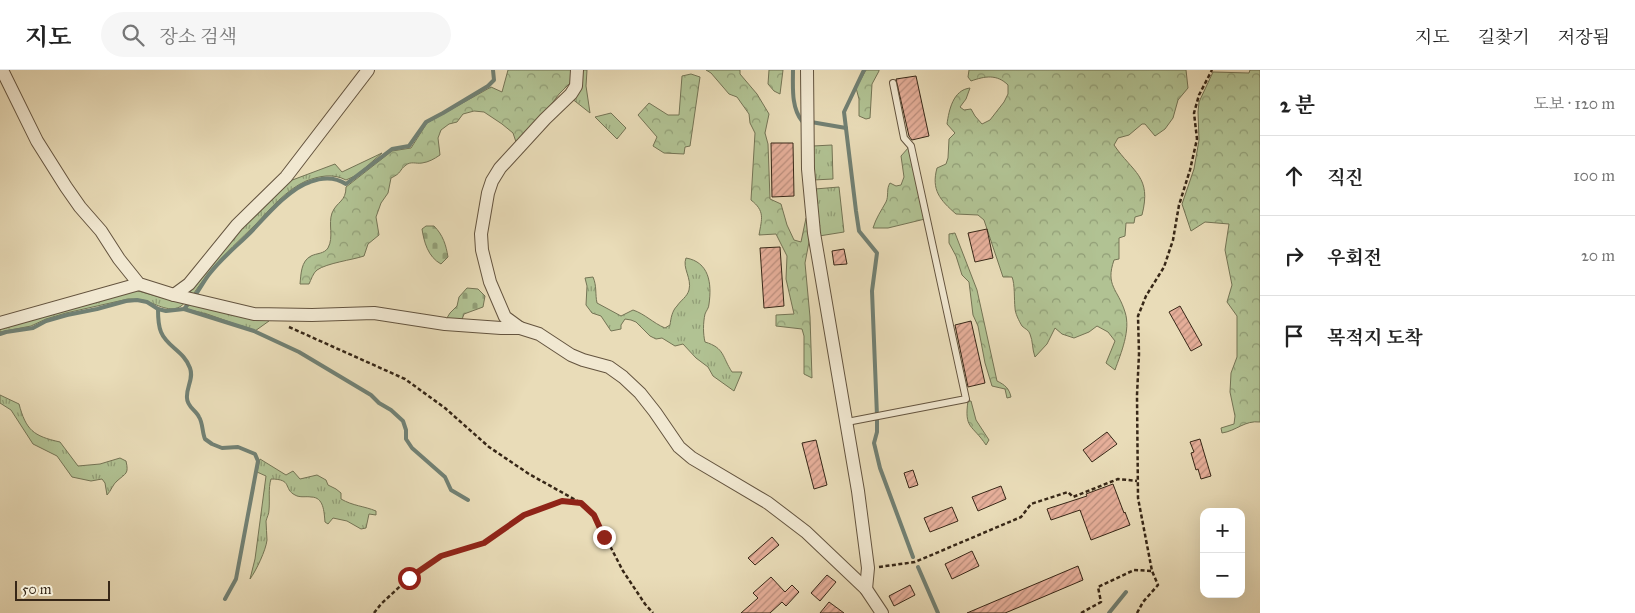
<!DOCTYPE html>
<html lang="ko">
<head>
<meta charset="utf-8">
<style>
	:root { --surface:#fff; --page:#f6f6f6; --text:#222; --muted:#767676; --line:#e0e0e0 }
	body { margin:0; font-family:"IM FELL Great Primer","Noto Serif KR",serif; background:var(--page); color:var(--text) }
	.controls { position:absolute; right:15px; bottom:15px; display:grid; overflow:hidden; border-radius:10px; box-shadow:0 5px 20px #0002 }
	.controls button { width:45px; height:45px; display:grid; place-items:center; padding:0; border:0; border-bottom:1px solid var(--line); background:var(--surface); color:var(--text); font:25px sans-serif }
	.scale { position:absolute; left:15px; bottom:12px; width:95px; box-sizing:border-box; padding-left:5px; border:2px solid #372717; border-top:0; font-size:14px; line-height:18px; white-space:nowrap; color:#372717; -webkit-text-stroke:4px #f1e8d1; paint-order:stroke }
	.stop { position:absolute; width:15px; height:15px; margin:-11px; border:4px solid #8f2418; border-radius:50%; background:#fff }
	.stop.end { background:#8f2418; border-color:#fff; box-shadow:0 1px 5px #0008 }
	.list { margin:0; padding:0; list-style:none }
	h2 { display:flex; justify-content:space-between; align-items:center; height:65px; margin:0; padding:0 20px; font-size:21px }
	h2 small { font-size:16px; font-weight:400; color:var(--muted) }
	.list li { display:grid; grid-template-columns:32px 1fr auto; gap:15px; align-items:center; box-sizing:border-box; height:80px; padding:0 20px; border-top:1px solid var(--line) }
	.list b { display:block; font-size:19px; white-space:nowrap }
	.list em { font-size:16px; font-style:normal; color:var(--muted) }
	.icon { flex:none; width:28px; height:28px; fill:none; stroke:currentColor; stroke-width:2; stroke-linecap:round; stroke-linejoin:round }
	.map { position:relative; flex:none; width:1260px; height:543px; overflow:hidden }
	header { display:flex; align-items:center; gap:30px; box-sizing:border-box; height:70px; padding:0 25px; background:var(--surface); border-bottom:1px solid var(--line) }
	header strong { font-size:24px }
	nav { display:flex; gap:28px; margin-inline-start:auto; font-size:18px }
	.search { width:350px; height:45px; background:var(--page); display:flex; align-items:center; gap:12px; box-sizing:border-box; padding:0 18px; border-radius:28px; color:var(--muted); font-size:19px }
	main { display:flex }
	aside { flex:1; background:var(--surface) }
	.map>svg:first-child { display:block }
</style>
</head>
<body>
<header>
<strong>지도</strong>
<div class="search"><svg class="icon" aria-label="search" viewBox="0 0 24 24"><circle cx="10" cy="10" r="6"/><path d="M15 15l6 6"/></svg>장소 검색</div>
<nav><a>지도</a><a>길찾기</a><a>저장됨</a></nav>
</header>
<main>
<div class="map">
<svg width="1260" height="543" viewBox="0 0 1260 543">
	<defs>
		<pattern id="grass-tufts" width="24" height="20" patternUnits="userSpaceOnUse" patternTransform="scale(1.25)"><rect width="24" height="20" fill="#b1c293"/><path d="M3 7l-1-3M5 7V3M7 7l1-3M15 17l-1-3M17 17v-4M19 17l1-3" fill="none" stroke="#919e77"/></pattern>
		<pattern id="forest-crowns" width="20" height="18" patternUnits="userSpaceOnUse" patternTransform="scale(1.25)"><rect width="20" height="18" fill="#b1c293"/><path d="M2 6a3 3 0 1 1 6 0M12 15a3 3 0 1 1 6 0" fill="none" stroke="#919e77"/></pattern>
		<pattern id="cemetery-stones" width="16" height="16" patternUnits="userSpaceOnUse" patternTransform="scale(1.25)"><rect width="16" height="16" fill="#b1c293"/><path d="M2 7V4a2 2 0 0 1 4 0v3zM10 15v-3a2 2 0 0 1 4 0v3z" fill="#919e77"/></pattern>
		<pattern id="building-hatch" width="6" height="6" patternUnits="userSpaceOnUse" patternTransform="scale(1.25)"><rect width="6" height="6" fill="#e6af9a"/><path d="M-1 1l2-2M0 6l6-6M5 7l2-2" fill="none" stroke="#bb8e7d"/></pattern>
	</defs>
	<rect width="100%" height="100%" fill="#e9dcb8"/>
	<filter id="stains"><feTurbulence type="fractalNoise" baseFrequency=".004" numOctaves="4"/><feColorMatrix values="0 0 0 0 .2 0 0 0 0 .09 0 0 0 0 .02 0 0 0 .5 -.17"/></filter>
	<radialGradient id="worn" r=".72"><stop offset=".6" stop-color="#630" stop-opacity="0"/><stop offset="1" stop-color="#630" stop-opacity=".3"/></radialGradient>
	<!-- grass -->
	<g fill="url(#grass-tufts)" stroke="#747455">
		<polygon points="581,0 587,0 586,16 590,43 571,28"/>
		<polygon points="611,43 626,58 617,69 595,47"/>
		<polygon points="832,75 833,109 813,110 813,76"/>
		<path d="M382,83L357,105L346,110C333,103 319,106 306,111C286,120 270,139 256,154C241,169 224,184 210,201C204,209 198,217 192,226L188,224L234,166L287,112L335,94L342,102Z"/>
		<polygon points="839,117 844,162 819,166 815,119"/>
		<path d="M686,188C709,192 712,213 709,234C709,238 706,241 705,244C703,253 703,264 705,272C725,278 722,287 732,302H742L734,321L713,306L708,297L696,288L683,274L675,276L662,268L656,269L650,266L636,252L631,250L625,249L621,255V259L611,261L601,246L592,243L586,235L587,216L585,208L593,207C597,216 595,224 597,233L621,246L633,240C645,244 653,253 665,258L670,255C671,248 672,241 677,236C681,230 687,227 689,220C692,208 682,198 686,188Z"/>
		<path d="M135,220L170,230L186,231C176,245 162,237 149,232C142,229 136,229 128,229L66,243L46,249L31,256L0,262V258Z"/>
		<polygon points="191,232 269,251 255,261 207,244 186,239"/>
		<path d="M0,325L19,334C26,360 33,366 60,372L78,396L100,394L120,388L126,391C129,404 126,403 117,411C113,414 111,421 107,425L105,413L102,409L91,411L72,407L57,386L33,374L11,340L0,333Z"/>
		<path d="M260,389L286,405L293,401L300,409L317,405L326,410L328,415L336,419L341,423V429C353,436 364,436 376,441V445L369,444L366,458L361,459L347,451L333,448L328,454L325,452C324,442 324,427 311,427C306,426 300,428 295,425C283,419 293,409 271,409C268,419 270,429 269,440C269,444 267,447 266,451C266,457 267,464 267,470C266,480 256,501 250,509L255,489L266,406L257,402Z"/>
	</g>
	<!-- forest -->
	<g fill="url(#forest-crowns)" stroke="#747455">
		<path d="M508,0H573L571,12L559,24L545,43L516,72L513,63L502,54L484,42L474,41L463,44L457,52L449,54L441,60L438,68L440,85C434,89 429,92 422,93C416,94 411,91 406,95C399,100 402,103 391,108L388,123L381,133L376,147L379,165L368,174L364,186C352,190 327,193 317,200C313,203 311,210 309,214H300C301,204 301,191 311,186C317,183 324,184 328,178C334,167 328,154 332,143C337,131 346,132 346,117L392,81L411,78L427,53L491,17L502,22Z"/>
		<path d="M706,0H740V4L757,24L769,44L765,63L768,74L770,129L781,134L787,155L794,170L801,172L806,148H809V172L805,193L810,247L812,308L804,304V266L802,259L776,256V245L794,244L786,209L787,186L776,164L759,165C762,148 765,141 751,130L755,63L750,53L749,44L737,27L729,24L711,3Z"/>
		<polygon points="769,0 783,0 780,24 774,21 768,14"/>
		<polygon points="866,0 879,0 879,1 872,14 870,48 866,49 859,46 859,29 856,18"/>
		<path d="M969,0H1186L1188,18L1178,30L1173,48L1165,59L1155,66L1145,54H1142L1129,65L1118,68L1114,75C1133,103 1152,106 1142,145L1135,147L1134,153H1126L1125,166L1119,168V189L1114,190C1105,216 1118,219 1125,242C1131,260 1121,283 1115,300L1106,293L1115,271L1108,262L1097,256L1089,262L1074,268L1062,264L1055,258L1047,274L1035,287C1032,279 1033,271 1030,264C1029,260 1025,259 1022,256C1019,251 1015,243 1015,238C1014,229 1015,214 1012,207H1003L984,150L978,145L956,144C940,130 931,120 937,98L946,94L948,88L949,69L955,63L947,54C949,40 953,20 970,18L966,29L960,37L964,40L971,39L975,46L982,54L990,50L1004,32L1008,24V15C997,4 985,6 971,11L968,7Z"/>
		<path d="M1250,0H1260V352C1245,350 1236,361 1222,363L1221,358L1234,354L1235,346L1230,322L1231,303L1237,287V246L1227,232L1232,215L1225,180L1229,154L1205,152L1191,161L1182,134L1194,99L1199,70L1198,42L1199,32L1213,2L1249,3Z"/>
		<polygon points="691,4 700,7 690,76 685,77 684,84 664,83 653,76 657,67 638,45 649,33 668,45 679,45 682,6"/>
		<path d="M909,77L925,149L888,158H873C876,148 881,141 886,132C889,126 886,119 890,113L896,116L901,115L904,107L901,86Z"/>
		<path d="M955,163L977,220L997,311C1005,315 1009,318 1011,327L1007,328L1005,319L992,316L985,293L978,256L973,245L969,212L962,205L956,186L949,173V164Z"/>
		<path d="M968,331H971L976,350L989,370L986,375C972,354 964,359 968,331Z"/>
	</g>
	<!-- cemetery -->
	<g fill="url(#cemetery-stones)" stroke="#747455">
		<path d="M426,156H434C443,165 446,175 448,187L441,194C428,187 424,172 422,159Z"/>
		<polygon points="467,218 478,219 485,226 483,237 464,244 461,252 445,251 450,243 457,236 459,227"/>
	</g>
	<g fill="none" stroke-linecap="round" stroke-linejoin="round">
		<!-- stream -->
		<g stroke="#718073" stroke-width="4">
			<path d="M793,0C793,17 791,37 802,51"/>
			<polyline points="864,0 844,42 856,141 859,161 877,183 872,221 877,346 877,362 874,373 880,398 913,487"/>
			<polyline points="811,52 846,58"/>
			<path d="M196,224C201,217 205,209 211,202C223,187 238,175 252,161C266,146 290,118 310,112C323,107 335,107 346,114L392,79L409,76L426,52L443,43L488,16L494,10L493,0"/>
			<path d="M158,239C158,247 158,255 161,262C167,277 184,281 190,298C194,309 186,317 187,328C187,337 196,340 199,347C203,353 202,362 205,369L212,374L222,378L238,377L255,384L258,391L236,509L225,529"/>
			<polyline points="184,239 254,261 299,282 371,325 379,333 391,340 403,351 406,360 406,369 412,378 445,407 451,420 468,430"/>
			<polyline points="0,264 6,262 33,258 46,251 67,245 97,239 126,231 137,230 147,232 158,239 166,241 184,239 188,234"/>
			<polyline points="918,497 938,543"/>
			<polyline points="1109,543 1126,522"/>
		</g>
	</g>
	<!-- building -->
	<g fill="url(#building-hatch)" stroke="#372717">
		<polygon points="916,6 929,66 912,70 909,66 896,9"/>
		<polygon points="771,73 793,73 794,126 772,127"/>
		<polygon points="987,159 993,188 975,192 968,163"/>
		<polygon points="780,177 784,236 764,238 760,178"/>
		<polygon points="844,179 847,194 834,195 832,181"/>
		<polygon points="1180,236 1202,275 1191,281 1169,242"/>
		<polygon points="971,251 985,313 968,317 955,255"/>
		<polygon points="1107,362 1117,374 1092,392 1083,380"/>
		<polygon points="1200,369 1211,406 1201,409 1198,399 1196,400 1191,383 1194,382 1190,372"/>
		<polygon points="816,370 827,415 814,419 802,373"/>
		<polygon points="913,400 918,415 909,418 904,403"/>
		<polygon points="1113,414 1124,443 1125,442 1130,455 1091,470 1080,440 1051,450 1047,439 1087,426 1086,424"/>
		<polygon points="1001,416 1006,429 978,441 972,427"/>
		<polygon points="952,437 958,451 930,462 924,448"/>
		<polygon points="772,467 779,475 755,495 748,488"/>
		<polygon points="972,481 979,496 952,509 945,494"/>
		<polygon points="1078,496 1083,510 1010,541 1005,543 967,543"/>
		<polygon points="827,505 836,512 820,531 811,523"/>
		<polygon points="771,507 785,522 792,515 799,522 786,536 782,532 770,543 741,543 758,528 753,523"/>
		<polygon points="910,515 915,525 894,536 889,526"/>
		<polygon points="829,532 844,543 820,543"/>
	</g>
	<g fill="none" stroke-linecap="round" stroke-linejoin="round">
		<defs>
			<polyline id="lane" points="847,352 966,329 911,76 904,68 893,13"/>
			<g id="street">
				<polyline points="2,0 37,71 66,117 80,137 101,161 119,189 139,214 174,225 254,244 312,245 374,243 445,254 501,258 520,258 539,264 571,285 583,290 609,297 623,307 640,323 655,342 679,377 692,388 768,433 806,462 866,519 882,543"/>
				<polyline points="807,0 808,99 814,163 858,421 868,498 866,519"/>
				<polyline points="174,225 189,214 237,155 286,107 368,0"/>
				<polyline points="0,253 139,214"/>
				<polyline points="520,258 505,247 490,212 482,180 481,164 488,123 492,111 500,98 545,49 571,24 576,16 577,0"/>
			</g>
		</defs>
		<!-- lane casing -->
		<use href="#lane" stroke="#64543f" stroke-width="8"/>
		<!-- street casing -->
		<use href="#street" stroke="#64543f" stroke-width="14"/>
		<!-- path -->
		<g stroke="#372717" stroke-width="2.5" stroke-dasharray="4 2.5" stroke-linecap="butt">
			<polyline points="289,257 405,309 445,338 489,377 529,404 581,433 594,445 623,501 645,534 653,543"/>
			<polyline points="879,497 915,492 1021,447 1031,434 1068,422 1073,427 1118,409 1137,411"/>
			<polyline points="374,543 381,534 409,508 441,486 484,473 524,445 562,431 580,433"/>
			<polyline points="1081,543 1101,532 1098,517 1134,500 1152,501"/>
			<polyline points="1137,543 1143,532 1158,515 1152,501 1138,428 1137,325 1139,284 1138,246 1146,226 1164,197 1173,170 1179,135 1190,100 1197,69 1194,43 1199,25 1212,0"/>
		</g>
		<!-- lane -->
		<use href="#lane" stroke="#f1e8d1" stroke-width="6"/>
		<!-- street -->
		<use href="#street" stroke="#f1e8d1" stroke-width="12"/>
	</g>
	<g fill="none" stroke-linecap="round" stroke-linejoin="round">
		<!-- route -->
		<polyline stroke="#8f2418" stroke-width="6" points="409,508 441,486 484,473 524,445 562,431 581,433 594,445 604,467"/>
	</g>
	<rect width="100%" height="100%" filter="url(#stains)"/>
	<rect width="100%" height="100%" fill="url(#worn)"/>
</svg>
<div class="controls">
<button>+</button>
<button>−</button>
</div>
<div class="scale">50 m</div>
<div class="stop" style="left:409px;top:508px"></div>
<div class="stop end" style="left:604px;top:467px"></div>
</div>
<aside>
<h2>2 분<small>도보 · 120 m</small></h2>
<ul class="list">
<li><svg class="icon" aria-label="ahead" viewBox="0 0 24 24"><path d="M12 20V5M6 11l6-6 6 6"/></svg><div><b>직진</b></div><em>100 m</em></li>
<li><svg class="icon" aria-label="right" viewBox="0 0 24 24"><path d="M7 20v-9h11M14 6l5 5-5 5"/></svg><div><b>우회전</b></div><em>20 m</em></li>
<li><svg class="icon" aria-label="arrive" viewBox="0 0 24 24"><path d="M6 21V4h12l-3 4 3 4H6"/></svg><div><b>목적지 도착</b></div></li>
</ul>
</aside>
</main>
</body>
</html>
